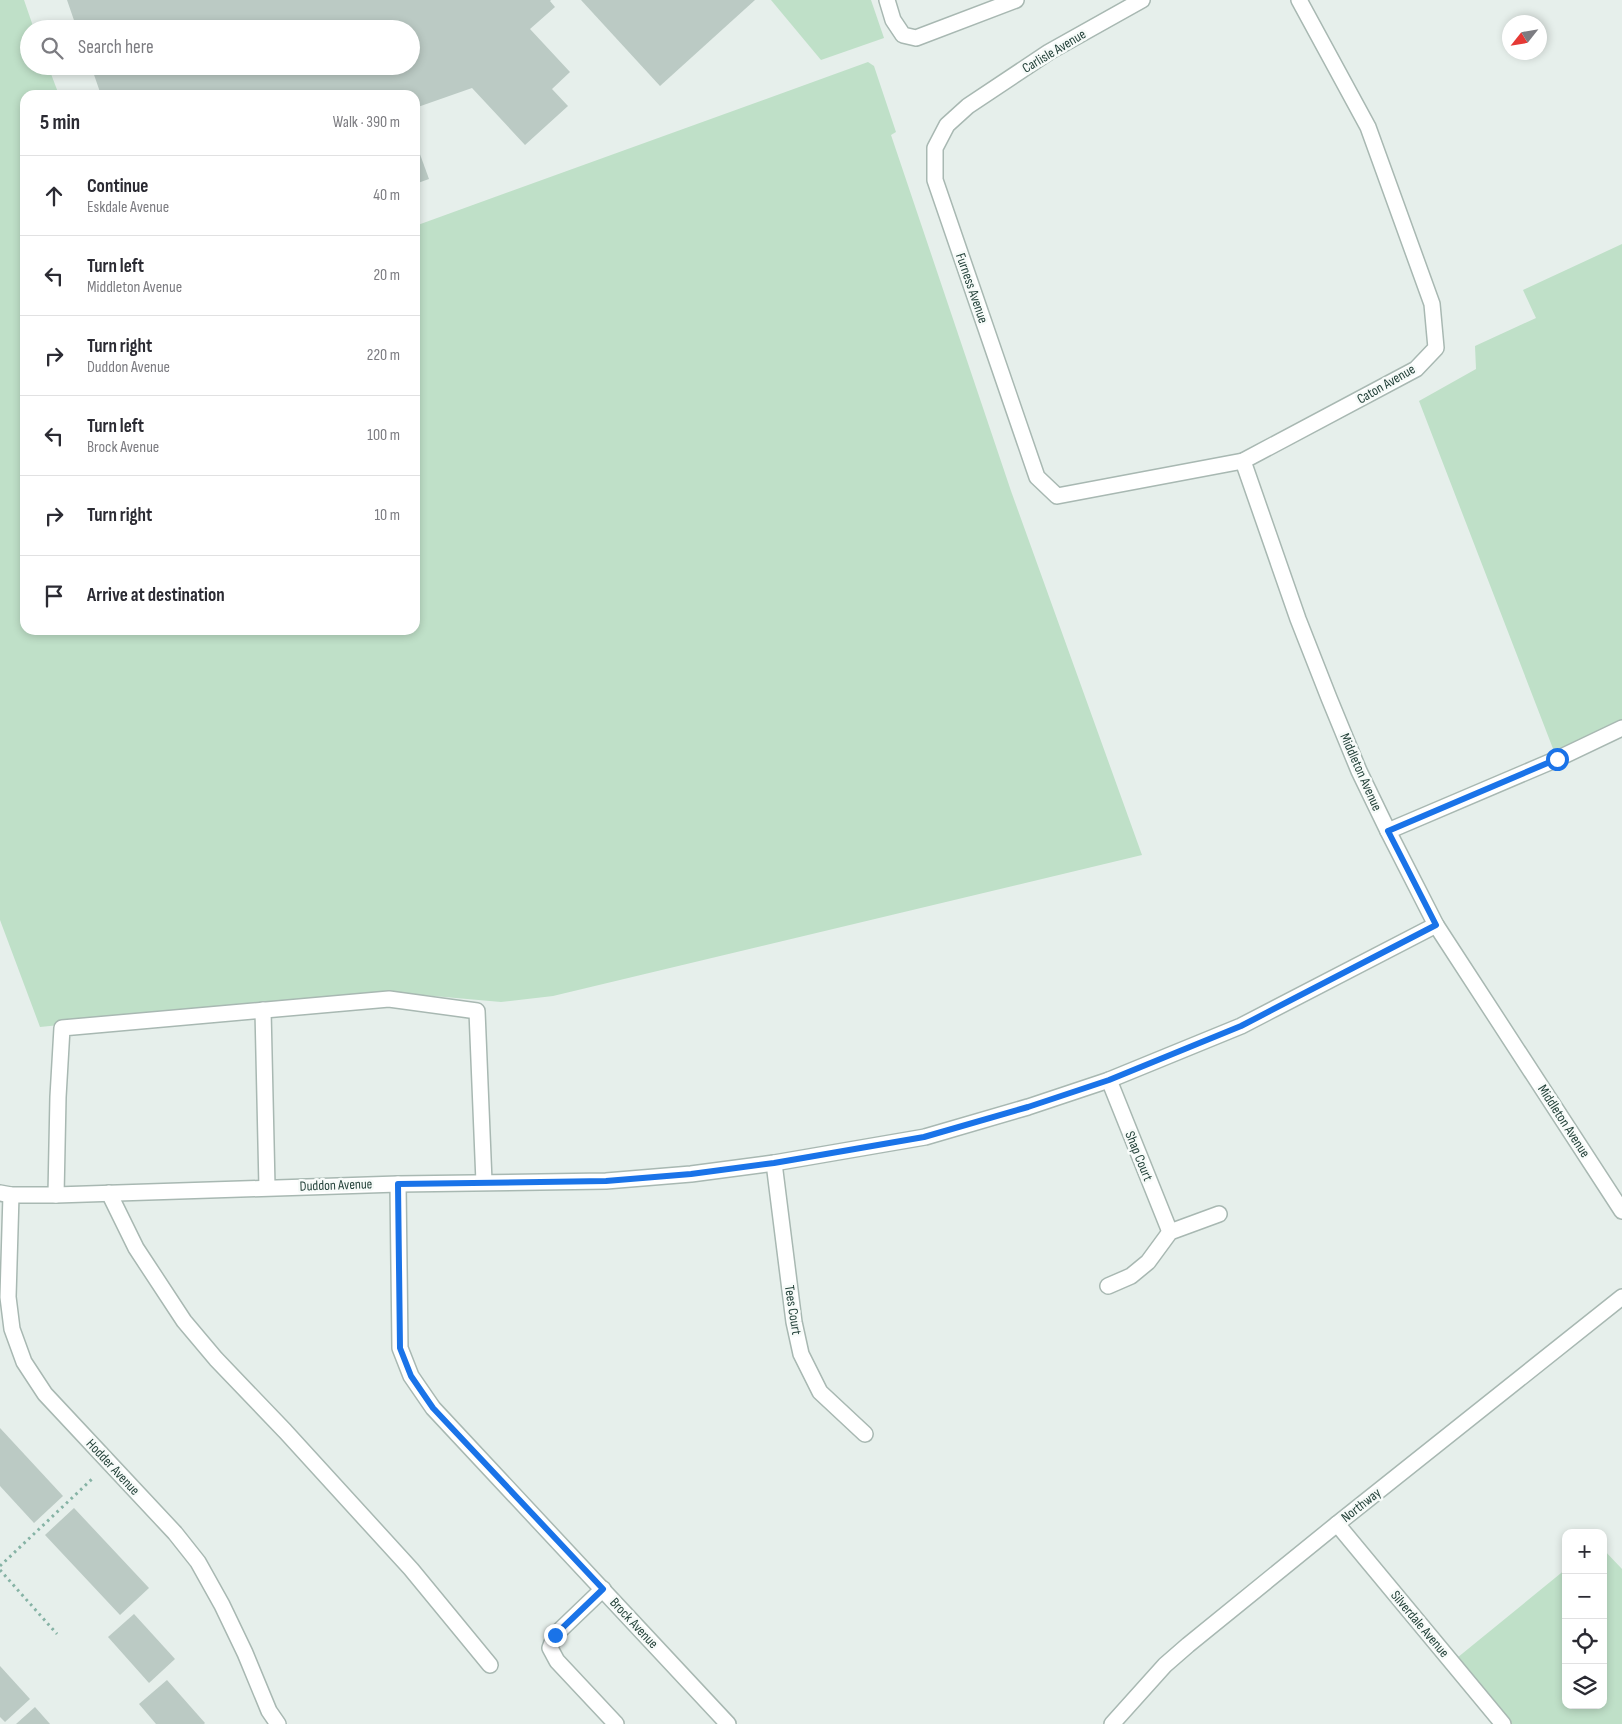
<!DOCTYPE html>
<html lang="en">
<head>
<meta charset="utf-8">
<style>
	:root { --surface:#fff; --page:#f2f2f3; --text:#2b2b33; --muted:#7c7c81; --line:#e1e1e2 }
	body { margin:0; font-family:"Sofia Sans Condensed",sans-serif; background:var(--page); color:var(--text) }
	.controls { position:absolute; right:15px; bottom:15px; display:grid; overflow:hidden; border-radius:10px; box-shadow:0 2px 8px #0003 }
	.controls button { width:45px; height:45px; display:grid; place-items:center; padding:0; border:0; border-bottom:1px solid var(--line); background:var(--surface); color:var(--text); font:25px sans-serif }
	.compass { position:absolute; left:1502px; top:15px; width:45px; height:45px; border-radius:50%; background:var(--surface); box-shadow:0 2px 8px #0003; rotate:239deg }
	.stop { position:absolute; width:15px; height:15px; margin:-11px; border:4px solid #1a73e8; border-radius:50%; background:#fff }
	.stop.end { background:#1a73e8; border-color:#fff; box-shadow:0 1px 5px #0008 }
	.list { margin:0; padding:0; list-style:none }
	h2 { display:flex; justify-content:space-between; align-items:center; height:65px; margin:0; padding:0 20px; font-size:21px }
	h2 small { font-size:16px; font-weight:400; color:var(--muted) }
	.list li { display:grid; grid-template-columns:32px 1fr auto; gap:15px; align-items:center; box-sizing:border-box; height:80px; padding:0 20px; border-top:1px solid var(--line) }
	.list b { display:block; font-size:19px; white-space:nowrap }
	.list p { margin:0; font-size:16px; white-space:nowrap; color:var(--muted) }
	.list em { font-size:16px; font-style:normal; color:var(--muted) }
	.icon { flex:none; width:28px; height:28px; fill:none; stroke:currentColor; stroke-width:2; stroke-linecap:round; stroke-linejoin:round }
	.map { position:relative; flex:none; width:1622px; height:1724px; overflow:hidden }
	.search { position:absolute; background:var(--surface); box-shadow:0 2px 8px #0003; left:20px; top:20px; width:400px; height:55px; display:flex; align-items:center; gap:12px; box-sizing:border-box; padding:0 18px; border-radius:28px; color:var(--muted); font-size:19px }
	.panel { position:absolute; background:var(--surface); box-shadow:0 2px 8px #0003; left:20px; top:90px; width:400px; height:545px; border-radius:15px }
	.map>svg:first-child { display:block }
</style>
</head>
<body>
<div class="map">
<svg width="1622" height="1724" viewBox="0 0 1622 1724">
	<rect width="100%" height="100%" fill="#e6efeb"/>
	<!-- green -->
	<g fill="#bfe0c8">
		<polygon points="0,0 24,0 34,29 29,29 29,66 48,66 59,95 25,95 25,630 415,630 415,226 868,62 874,66 896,132 891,135 1011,491 1142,855 553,996 501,1002 388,992 40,1027 0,920"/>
		<polygon points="771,0 871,0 884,38 821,60"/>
		<polygon points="1622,244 1622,728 1557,759 1419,401 1476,369 1475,346 1536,318 1523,290"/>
		<polygon points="1603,1549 1622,1569 1622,1724 1503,1724 1452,1662 1566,1569 1566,1705 1603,1705"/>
	</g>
	<!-- building -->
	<g fill="#bbcac4">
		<polygon points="67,0 551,0 550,1 555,7 530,29 570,72 552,89 568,106 525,145 472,88 415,108 415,95 101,95 91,66 411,66 411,29 77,29"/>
		<polygon points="581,0 755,0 660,86"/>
		<polygon points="415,146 417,146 429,179 415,184"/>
		<polygon points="0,1428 63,1496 34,1523 0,1486"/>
		<polygon points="74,1508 149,1588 120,1615 45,1535"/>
		<polygon points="134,1614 175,1659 149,1683 108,1637"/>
		<polygon points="0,1666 30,1699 5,1722 0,1717"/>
		<polygon points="167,1680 205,1723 204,1724 156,1724 139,1704"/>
		<polygon points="35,1707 50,1724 16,1724"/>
	</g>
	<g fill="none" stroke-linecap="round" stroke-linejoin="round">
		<defs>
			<g id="minor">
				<polyline points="887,0 893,20 903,35 916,38 1016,0"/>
				<polyline points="1142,0 1049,52 968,106 947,125 935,148 935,180 1037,477 1057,496 1243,461 1416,369 1436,348 1432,304 1368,127 1299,0"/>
				<polyline points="1243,461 1298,619 1329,698 1359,771 1388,831 1436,925 1622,1211"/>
				<polyline points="1388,831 1557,759 1622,728"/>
				<polyline points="263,1010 267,1187"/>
				<polyline points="1109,1080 1170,1232"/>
				<polyline points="774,1163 794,1322 801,1354 820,1392 865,1434"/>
				<polyline points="398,1184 400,1348 411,1376 433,1408 728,1724"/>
				<polyline points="0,1193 11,1195 56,1195 398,1184 606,1181 691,1174 774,1163 925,1137 1028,1107 1109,1080 1241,1026 1436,925"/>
				<polyline points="109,1193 136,1248 184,1321 216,1359 285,1431 411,1569 490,1665"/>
				<polyline points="11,1195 8,1297 12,1329 24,1362 45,1394 175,1533 198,1562 222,1605 245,1653 269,1711 278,1724"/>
				<polyline points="56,1195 58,1097 62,1028 389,999 477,1011 484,1182"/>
				<polyline points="1108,1286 1131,1276 1148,1262 1170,1232 1219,1214"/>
				<polyline points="1337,1524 1503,1724"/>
				<polyline points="603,1589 555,1635 550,1648 557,1661 616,1724"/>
				<polyline points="1112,1724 1165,1665 1188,1645 1337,1524 1622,1297"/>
			</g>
		</defs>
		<!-- minor casing -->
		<use href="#minor" stroke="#a8b8b2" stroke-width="18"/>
		<!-- path -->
		<g stroke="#86b3a5" stroke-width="3" stroke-dasharray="2.5 4" stroke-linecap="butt">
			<polyline points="0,1566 92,1479"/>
			<polyline points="0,1570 57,1634"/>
		</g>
		<!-- minor -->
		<use href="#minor" stroke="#fff" stroke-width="15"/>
	</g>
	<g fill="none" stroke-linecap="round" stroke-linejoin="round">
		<!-- route -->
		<polyline stroke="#1a73e8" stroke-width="6" points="555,1635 603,1589 433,1408 411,1376 400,1348 398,1184 606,1181 691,1174 774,1163 924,1137 1028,1107 1109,1080 1241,1026 1436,925 1388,831 1557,759"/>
	</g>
	<g text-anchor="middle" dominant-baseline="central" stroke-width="5" stroke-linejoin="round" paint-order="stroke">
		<!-- street labels -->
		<g font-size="14" fill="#24423a" stroke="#f7fbf9">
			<text transform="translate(1054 51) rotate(-31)">Carlisle Avenue</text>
			<text transform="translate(972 288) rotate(71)">Furness Avenue</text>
			<text transform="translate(1386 384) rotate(-30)">Caton Avenue</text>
			<text transform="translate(1361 772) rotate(66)">Middleton Avenue</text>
			<text transform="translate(1564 1121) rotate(57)">Middleton Avenue</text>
			<text transform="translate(1139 1156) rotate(68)">Shap Court</text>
			<text transform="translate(336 1185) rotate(-2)">Duddon Avenue</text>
			<text transform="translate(793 1310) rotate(81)">Tees Court</text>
			<text transform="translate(113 1467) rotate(47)">Hodder Avenue</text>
			<text transform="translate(1361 1505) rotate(-38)">Northway</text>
			<text transform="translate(634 1623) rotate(47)">Brock Avenue</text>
			<text transform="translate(1420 1624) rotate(50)">Silverdale Avenue</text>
		</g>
	</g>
</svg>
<div class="controls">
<button>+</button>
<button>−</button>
<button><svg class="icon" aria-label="locate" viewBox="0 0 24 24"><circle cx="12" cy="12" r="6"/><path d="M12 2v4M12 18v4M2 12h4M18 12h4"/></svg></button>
<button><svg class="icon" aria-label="layers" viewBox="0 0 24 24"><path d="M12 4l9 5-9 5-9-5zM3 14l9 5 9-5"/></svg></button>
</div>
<svg class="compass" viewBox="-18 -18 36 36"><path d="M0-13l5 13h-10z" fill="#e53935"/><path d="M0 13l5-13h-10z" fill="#7c7c81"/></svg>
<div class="stop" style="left:1557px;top:759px"></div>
<div class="stop end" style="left:555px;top:1635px"></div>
<div class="search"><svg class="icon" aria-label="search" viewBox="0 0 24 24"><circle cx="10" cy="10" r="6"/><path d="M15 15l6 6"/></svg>Search here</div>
<section class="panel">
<h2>5 min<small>Walk · 390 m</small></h2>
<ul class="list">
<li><svg class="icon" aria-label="ahead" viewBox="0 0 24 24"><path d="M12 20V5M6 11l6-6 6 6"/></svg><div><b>Continue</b><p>Eskdale Avenue</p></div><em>40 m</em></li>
<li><svg class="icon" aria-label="left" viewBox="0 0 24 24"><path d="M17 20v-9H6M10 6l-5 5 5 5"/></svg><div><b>Turn left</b><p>Middleton Avenue</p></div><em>20 m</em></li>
<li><svg class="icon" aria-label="right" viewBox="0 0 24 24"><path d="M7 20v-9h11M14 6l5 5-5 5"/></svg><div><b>Turn right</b><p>Duddon Avenue</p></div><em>220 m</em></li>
<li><svg class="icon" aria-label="left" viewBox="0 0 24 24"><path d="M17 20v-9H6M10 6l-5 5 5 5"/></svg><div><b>Turn left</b><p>Brock Avenue</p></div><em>100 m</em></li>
<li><svg class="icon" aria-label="right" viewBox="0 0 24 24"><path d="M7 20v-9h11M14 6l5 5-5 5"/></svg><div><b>Turn right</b></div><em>10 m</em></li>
<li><svg class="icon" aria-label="arrive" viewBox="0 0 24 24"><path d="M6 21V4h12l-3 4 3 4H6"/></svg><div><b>Arrive at destination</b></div></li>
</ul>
</section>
</div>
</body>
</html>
